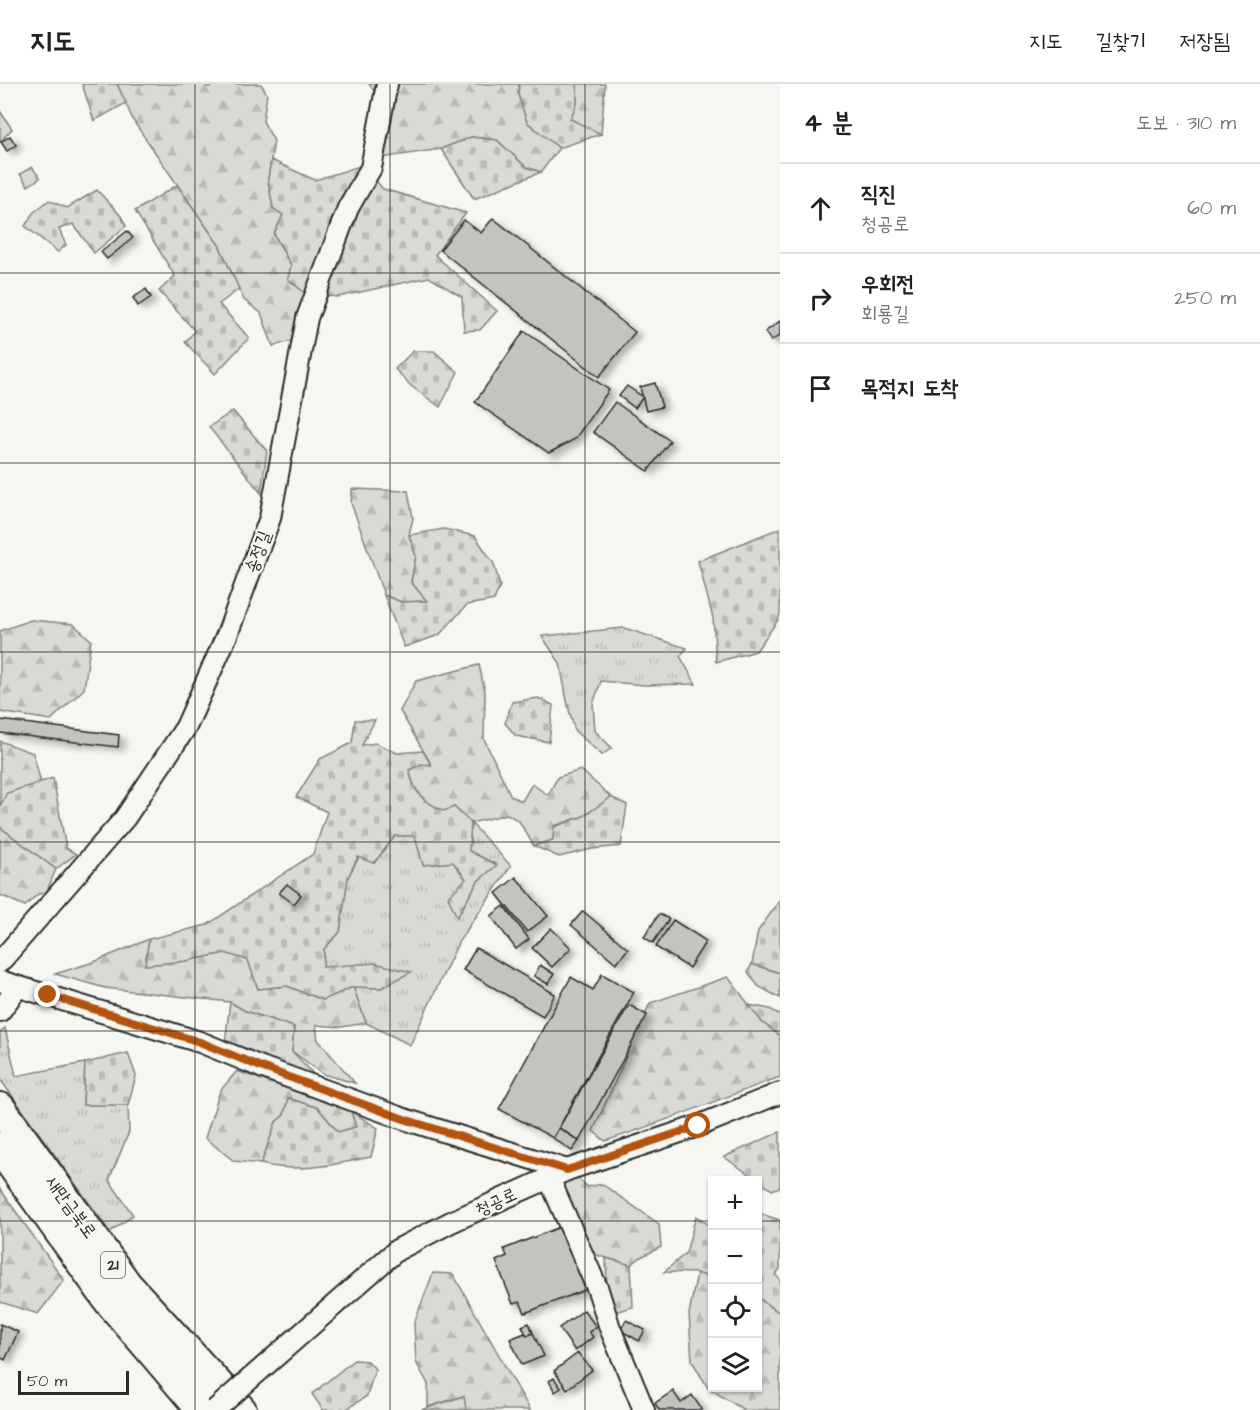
<!DOCTYPE html>
<html lang="ko">
<head>
<meta charset="utf-8">
<style>
	:root { --surface:#fff; --page:#f2f2f2; --text:#202124; --muted:#757577; --line:#e0e0e0 }
	body { margin:0; font-family:"Architects Daughter","Poor Story",sans-serif; background:var(--page); color:var(--text) }
	.controls { position:absolute; right:18px; bottom:18px; display:grid; overflow:hidden; border-radius:0px; box-shadow:0 2px 4px #0004 }
	.controls button { width:54px; height:54px; display:grid; place-items:center; padding:0; border:0; border-bottom:2px solid var(--line); background:var(--surface); color:var(--text); font:30px sans-serif }
	.scale { position:absolute; left:18px; bottom:15px; width:111px; box-sizing:border-box; padding-left:6px; border:3px solid #2b2b2b; border-top:0; font-size:16px; line-height:21px; white-space:nowrap; color:#2b2b2b; -webkit-text-stroke:4px #f6f6f2; paint-order:stroke }
	.stop { position:absolute; width:18px; height:18px; margin:-14px; border:4px solid #b45309; border-radius:50%; background:#fff }
	.stop.end { background:#b45309; border-color:#fff; box-shadow:0 2px 6px #0008 }
	.list { margin:0; padding:0; list-style:none }
	h2 { display:flex; justify-content:space-between; align-items:center; height:78px; margin:0; padding:0 24px; font-size:26px }
	h2 small { font-size:20px; font-weight:400; color:var(--muted) }
	.list li { display:grid; grid-template-columns:39px 1fr auto; gap:18px; align-items:center; box-sizing:border-box; height:90px; padding:0 24px; border-top:2px solid var(--line) }
	.list b { display:block; font-size:22px; white-space:nowrap }
	.list p { margin:0; font-size:20px; white-space:nowrap; color:var(--muted) }
	.list em { font-size:20px; font-style:normal; color:var(--muted) }
	.icon { flex:none; width:33px; height:33px; fill:none; stroke:currentColor; stroke-width:2; stroke-linecap:round; stroke-linejoin:round }
	.map { position:relative; flex:none; width:780px; height:1326px; overflow:hidden }
	header { display:flex; align-items:center; gap:36px; box-sizing:border-box; height:84px; padding:0 30px; background:var(--surface); border-bottom:2px solid var(--line) }
	header strong { font-size:28px }
	nav { display:flex; gap:33px; margin-inline-start:auto; font-size:21px }
	main { display:flex }
	aside { flex:1; background:var(--surface) }
	.map>svg:first-child { display:block }
</style>
</head>
<body>
<header>
<strong>지도</strong>
<nav><a>지도</a><a>길찾기</a><a>저장됨</a></nav>
</header>
<main>
<div class="map">
<svg width="780" height="1326" viewBox="0 0 780 1326">
	<defs>
		<pattern id="grass-tufts" width="24" height="20" patternUnits="userSpaceOnUse" patternTransform="scale(1.5)"><rect width="24" height="20" fill="#d9d9d5"/><path d="M3 7l-1-3M5 7V3M7 7l1-3M15 17l-1-3M17 17v-4M19 17l1-3" fill="none" stroke="#babab7"/></pattern>
		<pattern id="forest-firs" width="22" height="20" patternUnits="userSpaceOnUse" patternTransform="scale(1.5)"><rect width="22" height="20" fill="#d9d9d5"/><path d="M5 1l3.5 6h-7zM16 11l3.5 6h-7z" fill="#babab7"/></pattern>
		<pattern id="cemetery-stones" width="16" height="16" patternUnits="userSpaceOnUse" patternTransform="scale(1.5)"><rect width="16" height="16" fill="#d9d9d5"/><path d="M2 7V4a2 2 0 0 1 4 0v3zM10 15v-3a2 2 0 0 1 4 0v3z" fill="#babab7"/></pattern>
		<filter id="shadow"><feDropShadow dx="6" dy="4" stdDeviation="3" flood-color="#0004"/></filter>
	</defs>
	<rect width="100%" height="100%" fill="#f6f6f2"/>
	<filter id="ink" filterUnits="userSpaceOnUse"><feTurbulence type="fractalNoise" baseFrequency=".0167" numOctaves="2"/><feDisplacementMap in="SourceGraphic" scale="12" xChannelSelector="R" yChannelSelector="G"/><feConvolveMatrix kernelMatrix="1 2 1 2 8 2 1 2 1" color-interpolation-filters="sRGB"/></filter>
	<g filter="url(#ink)">
		<!-- grass -->
		<g fill="url(#grass-tufts)" stroke="#828280" stroke-width="1.5">
			<polygon points="624,544 687,564 680,572 696,600 644,601 601,597 593,620 595,647 612,664 602,671 575,647 568,622 560,579 542,552"/>
			<polygon points="471,739 511,782 459,857 410,961 366,939 353,903 381,904 410,888 323,884 324,865 340,848 348,793 359,773 374,779 395,752 415,752 423,781 453,778 466,795 458,832 478,797 497,781 469,767"/>
			<polygon points="5,944 16,992 85,979 83,1021 128,1021 129,1048 109,1096 133,1131 110,1148 0,995 0,949"/>
		</g>
		<!-- forest -->
		<g fill="url(#forest-firs)" stroke="#828280" stroke-width="1.5">
			<polygon points="117,0 204,0 208,3 217,0 261,0 267,10 263,37 274,57 268,95 273,124 283,131 274,151 291,181 288,195 305,209 292,257 273,262 261,229 244,216 219,161 134,38"/>
			<polygon points="369,0 519,0 518,10 527,38 559,64 541,88 526,83 497,56 471,53 441,65 381,74 374,7"/>
			<polygon points="577,0 605,0 601,50 570,35 577,19"/>
			<polygon points="352,405 408,407 413,434 409,451 416,472 411,498 427,517 401,518 384,511 351,419"/>
			<polygon points="31,536 73,540 91,556 84,605 51,636 0,628 0,547"/>
			<path d="M479,581L485,608L484,655L511,712L522,717L532,700L548,711L558,693L581,686L611,713L584,732L554,742L553,756L534,762L519,737L507,730L471,739L454,723L444,728C422,717 415,710 409,686L421,680H431L400,627L416,597Z"/>
			<polygon points="0,657 33,669 41,699 8,709 0,722"/>
			<polygon points="0,743 56,785 46,809 38,810 25,822 0,811"/>
			<polygon points="149,855 145,881 186,877 225,869 248,876 258,905 287,902 323,916 353,903 366,939 341,943 316,941 318,956 355,999 323,990 292,967 294,943 245,927 230,918 105,904 55,890 94,878"/>
			<polygon points="752,880 780,889 780,914 758,902 748,888"/>
			<path d="M728,893L762,938L780,952V993C721,1014 665,1038 605,1057L593,1047L650,919Z"/>
			<polygon points="237,987 351,1027 356,1043 338,1048 318,1024 288,1014 284,1031 276,1038 261,1080 234,1077 205,1054 220,1007"/>
			<polygon points="576,1093 588,1103 602,1100 659,1140 661,1163 641,1173 631,1181 593,1170 558,1098"/>
			<polygon points="0,1105 64,1196 38,1230 0,1218"/>
			<polygon points="433,1189 453,1190 530,1326 466,1326 463,1312 428,1323 428,1300 416,1278 414,1239"/>
			<polygon points="697,1189 712,1194 712,1304 758,1304 758,1214 780,1229 780,1326 744,1326 708,1304 692,1277 689,1230"/>
		</g>
		<!-- cemetery -->
		<g fill="url(#cemetery-stones)" stroke="#828280" stroke-width="1.5">
			<polygon points="82,0 117,0 126,19 94,37"/>
			<polygon points="519,0 577,0 577,19 570,35 601,50 559,64 527,38 518,10"/>
			<polygon points="0,27 12,45 0,58"/>
			<polygon points="471,53 497,56 526,83 541,88 474,115 441,65"/>
			<polygon points="271,76 315,96 363,81 383,105 466,129 435,171 497,227 480,246 464,247 462,213 429,193 338,213 305,209 288,195 291,181 274,150 283,131 273,124 268,95"/>
			<polygon points="32,83 40,94 28,102 20,90"/>
			<polygon points="177,101 219,161 239,205 219,220 249,254 215,290 185,258 195,247 159,207 175,192 135,127"/>
			<polygon points="97,106 121,132 126,142 94,169 73,140 59,145 66,161 58,168 25,142 33,129 49,116 67,124"/>
			<polygon points="413,267 434,267 458,288 440,323 411,302 395,285"/>
			<polygon points="233,327 267,367 261,409 209,343"/>
			<polygon points="780,444 780,530 778,536 756,567 716,578 713,534 698,477"/>
			<polygon points="444,445 475,452 494,480 500,502 494,516 467,521 439,551 404,563 384,511 401,518 427,517 411,498 416,472 409,451"/>
			<polygon points="538,614 553,621 549,658 516,652 505,639 512,618"/>
			<path d="M355,636H375L362,661L376,659L397,669L423,667L431,681L421,680L409,686C415,710 422,717 444,727L454,723L471,739L469,767L497,781L478,797L457,833L448,813L466,795L453,778L423,781L415,752H395L374,779L358,773L348,793L340,848L324,865L323,883L375,879L411,888L381,904L353,903L323,916L287,902L258,905L248,876L225,869L186,877L145,881L149,855L207,841L313,770L327,728L296,713L320,675L352,659Z"/>
			<polygon points="53,694 66,764 76,770 56,785 0,743 0,722 7,709"/>
			<polygon points="611,713 627,721 621,762 592,765 559,773 534,762 553,756 554,743 584,732"/>
			<polygon points="780,816 780,889 752,880 758,847"/>
			<polygon points="230,918 245,927 294,943 292,967 318,995 225,959"/>
			<polygon points="749,921 770,925 780,931 780,952 762,938"/>
			<polygon points="128,969 136,992 128,1021 83,1021 85,979"/>
			<path d="M288,1014L318,1024L338,1048L356,1043L351,1027L378,1044L371,1073C334,1081 298,1089 261,1080L276,1038L284,1031Z"/>
			<polygon points="780,1048 780,1103 772,1106 724,1073"/>
			<polygon points="758,1129 780,1136 780,1185 775,1191 780,1195 780,1229 758,1214"/>
			<polygon points="696,1132 712,1143 712,1194 697,1189 664,1188 686,1169"/>
			<polygon points="606,1174 631,1181 633,1223 614,1228 607,1204"/>
			<polygon points="354,1276 368,1277 375,1285 367,1312 345,1326 323,1326 312,1310"/>
			<polygon points="464,1312 466,1326 421,1326"/>
		</g>
		<!-- building -->
		<g fill="#c3c3c0" stroke="#2b2b2b" stroke-width="1.5" filter="url(#shadow)">
			<polygon points="10,52 16,61 7,67 1,58"/>
			<polygon points="493,134 635,248 599,293 440,166 464,136 481,149"/>
			<polygon points="127,147 133,154 107,175 101,168"/>
			<polygon points="146,205 151,213 138,222 133,214"/>
			<polygon points="780,237 780,251 771,257 765,248"/>
			<polygon points="524,247 609,306 575,355 549,369 475,318"/>
			<polygon points="655,299 662,323 646,327 640,303"/>
			<polygon points="627,302 643,313 635,324 619,312"/>
			<polygon points="615,318 670,357 648,387 593,348"/>
			<polygon points="0,636 119,651 118,663 0,649"/>
			<polygon points="516,793 548,832 527,848 496,809"/>
			<polygon points="287,800 301,811 294,820 279,809"/>
			<polygon points="504,822 529,855 516,865 491,832"/>
			<polygon points="583,827 628,865 616,879 571,841"/>
			<polygon points="659,830 669,835 653,859 644,853"/>
			<polygon points="673,836 706,857 689,884 656,863"/>
			<polygon points="551,844 571,864 552,883 532,864"/>
			<polygon points="476,864 555,910 543,932 463,886"/>
			<polygon points="540,881 554,890 548,900 534,892"/>
			<polygon points="602,890 634,908 553,1054 499,1025 571,893 593,906"/>
			<polygon points="629,921 647,931 579,1057 559,1044"/>
			<polygon points="559,1044 579,1057 572,1067 553,1054"/>
			<polygon points="565,1141 590,1204 525,1229 520,1218 513,1220 496,1177 507,1172 504,1165"/>
			<polygon points="584,1226 596,1243 589,1248 593,1253 575,1267 559,1244"/>
			<polygon points="626,1236 645,1246 639,1257 620,1246"/>
			<polygon points="529,1239 533,1249 527,1252 522,1242"/>
			<polygon points="0,1240 18,1248 5,1276 0,1273"/>
			<polygon points="525,1249 527,1252 533,1249 544,1272 522,1281 510,1255"/>
			<polygon points="578,1269 592,1286 567,1305 554,1287"/>
			<polygon points="554,1294 561,1304 555,1308 549,1297"/>
			<polygon points="673,1307 681,1319 692,1311 702,1326 659,1326 655,1319"/>
		</g>
		<g fill="none" stroke-linecap="round" stroke-linejoin="round">
			<defs>
				<g id="minor">
					<polyline points="0,878 125,734 186,643 227,551 270,434 307,234 348,124 371,84 387,0"/>
					<polyline points="0,897 200,958 261,983 404,1035 567,1086"/>
					<polyline points="0,927 17,904"/>
					<polyline points="549,1094 598,1206 610,1244 644,1326"/>
					<polyline points="251,1294 397,1166 451,1138 567,1086 698,1042 780,1009"/>
				</g>
				<g id="highway">
					<polyline points="0,1024 126,1200 241,1326"/>
					<polyline points="0,1064 110,1218 202,1326"/>
				</g>
			</defs>
			<!-- minor casing -->
			<use href="#minor" stroke="#2b2b2b" stroke-width="24"/>
			<!-- highway casing -->
			<use href="#highway" stroke="#2b2b2b" stroke-width="34"/>
			<!-- minor -->
			<use href="#minor" stroke="#f6f6f2" stroke-width="20"/>
			<!-- highway -->
			<use href="#highway" stroke="#f6f6f2" stroke-width="30"/>
			<defs>
				<polyline id="minor-bridge" points="215,1326 251,1294"/>
			</defs>
			<!-- minor-bridge casing -->
			<use href="#minor-bridge" stroke="#2b2b2b" stroke-width="24" stroke-linecap="butt"/>
			<!-- minor-bridge -->
			<use href="#minor-bridge" stroke="#f6f6f2" stroke-width="20"/>
		</g>
	</g>
	<g fill="none" stroke-linecap="round" stroke-linejoin="round" filter="url(#ink)">
		<!-- route -->
		<polyline stroke="#b45309" stroke-width="8" points="48,911 200,958 261,983 404,1035 567,1086 698,1042"/>
	</g>
	<!-- grid -->
	<path fill="none" stroke="#2b2b2b" stroke-width="1.5" stroke-opacity="0.55" d="M195,0V1326M390,0V1326M585,0V1326M0,189H780M0,379H780M0,568H780M0,758H780M0,947H780M0,1137H712M758,1137H780"/>
	<g text-anchor="middle" dominant-baseline="central" stroke-width="4.5" stroke-linejoin="round" paint-order="stroke">
		<!-- shield labels -->
		<rect fill="#f6f6f2" stroke="#686867" stroke-width="1.5" x="101" y="1168" width="24" height="26" rx="4.5"/>
		<g font-size="16" font-weight="bold" fill="#2b2b2b">
			<text x="113" y="1181">21</text>
		</g>
		<!-- street labels -->
		<g font-size="18" fill="#2b2b2b" stroke="#f6f6f2">
			<text transform="translate(258 468) rotate(-70)">송정길</text>
			<text transform="translate(496 1118) rotate(-25)">청공로</text>
			<text transform="translate(71 1123) rotate(54)">새만금북로</text>
		</g>
	</g>
</svg>
<div class="controls">
<button>+</button>
<button>−</button>
<button><svg class="icon" aria-label="locate" viewBox="0 0 24 24"><circle cx="12" cy="12" r="6"/><path d="M12 2v4M12 18v4M2 12h4M18 12h4"/></svg></button>
<button><svg class="icon" aria-label="layers" viewBox="0 0 24 24"><path d="M12 4l9 5-9 5-9-5zM3 14l9 5 9-5"/></svg></button>
</div>
<div class="scale">50 m</div>
<div class="stop" style="left:698px;top:1042px"></div>
<div class="stop end" style="left:48px;top:911px"></div>
</div>
<aside>
<h2>4 분<small>도보 · 310 m</small></h2>
<ul class="list">
<li><svg class="icon" aria-label="ahead" viewBox="0 0 24 24"><path d="M12 20V5M6 11l6-6 6 6"/></svg><div><b>직진</b><p>청공로</p></div><em>60 m</em></li>
<li><svg class="icon" aria-label="right" viewBox="0 0 24 24"><path d="M7 20v-9h11M14 6l5 5-5 5"/></svg><div><b>우회전</b><p>회룡길</p></div><em>250 m</em></li>
<li><svg class="icon" aria-label="arrive" viewBox="0 0 24 24"><path d="M6 21V4h12l-3 4 3 4H6"/></svg><div><b>목적지 도착</b></div></li>
</ul>
</aside>
</main>
</body>
</html>
